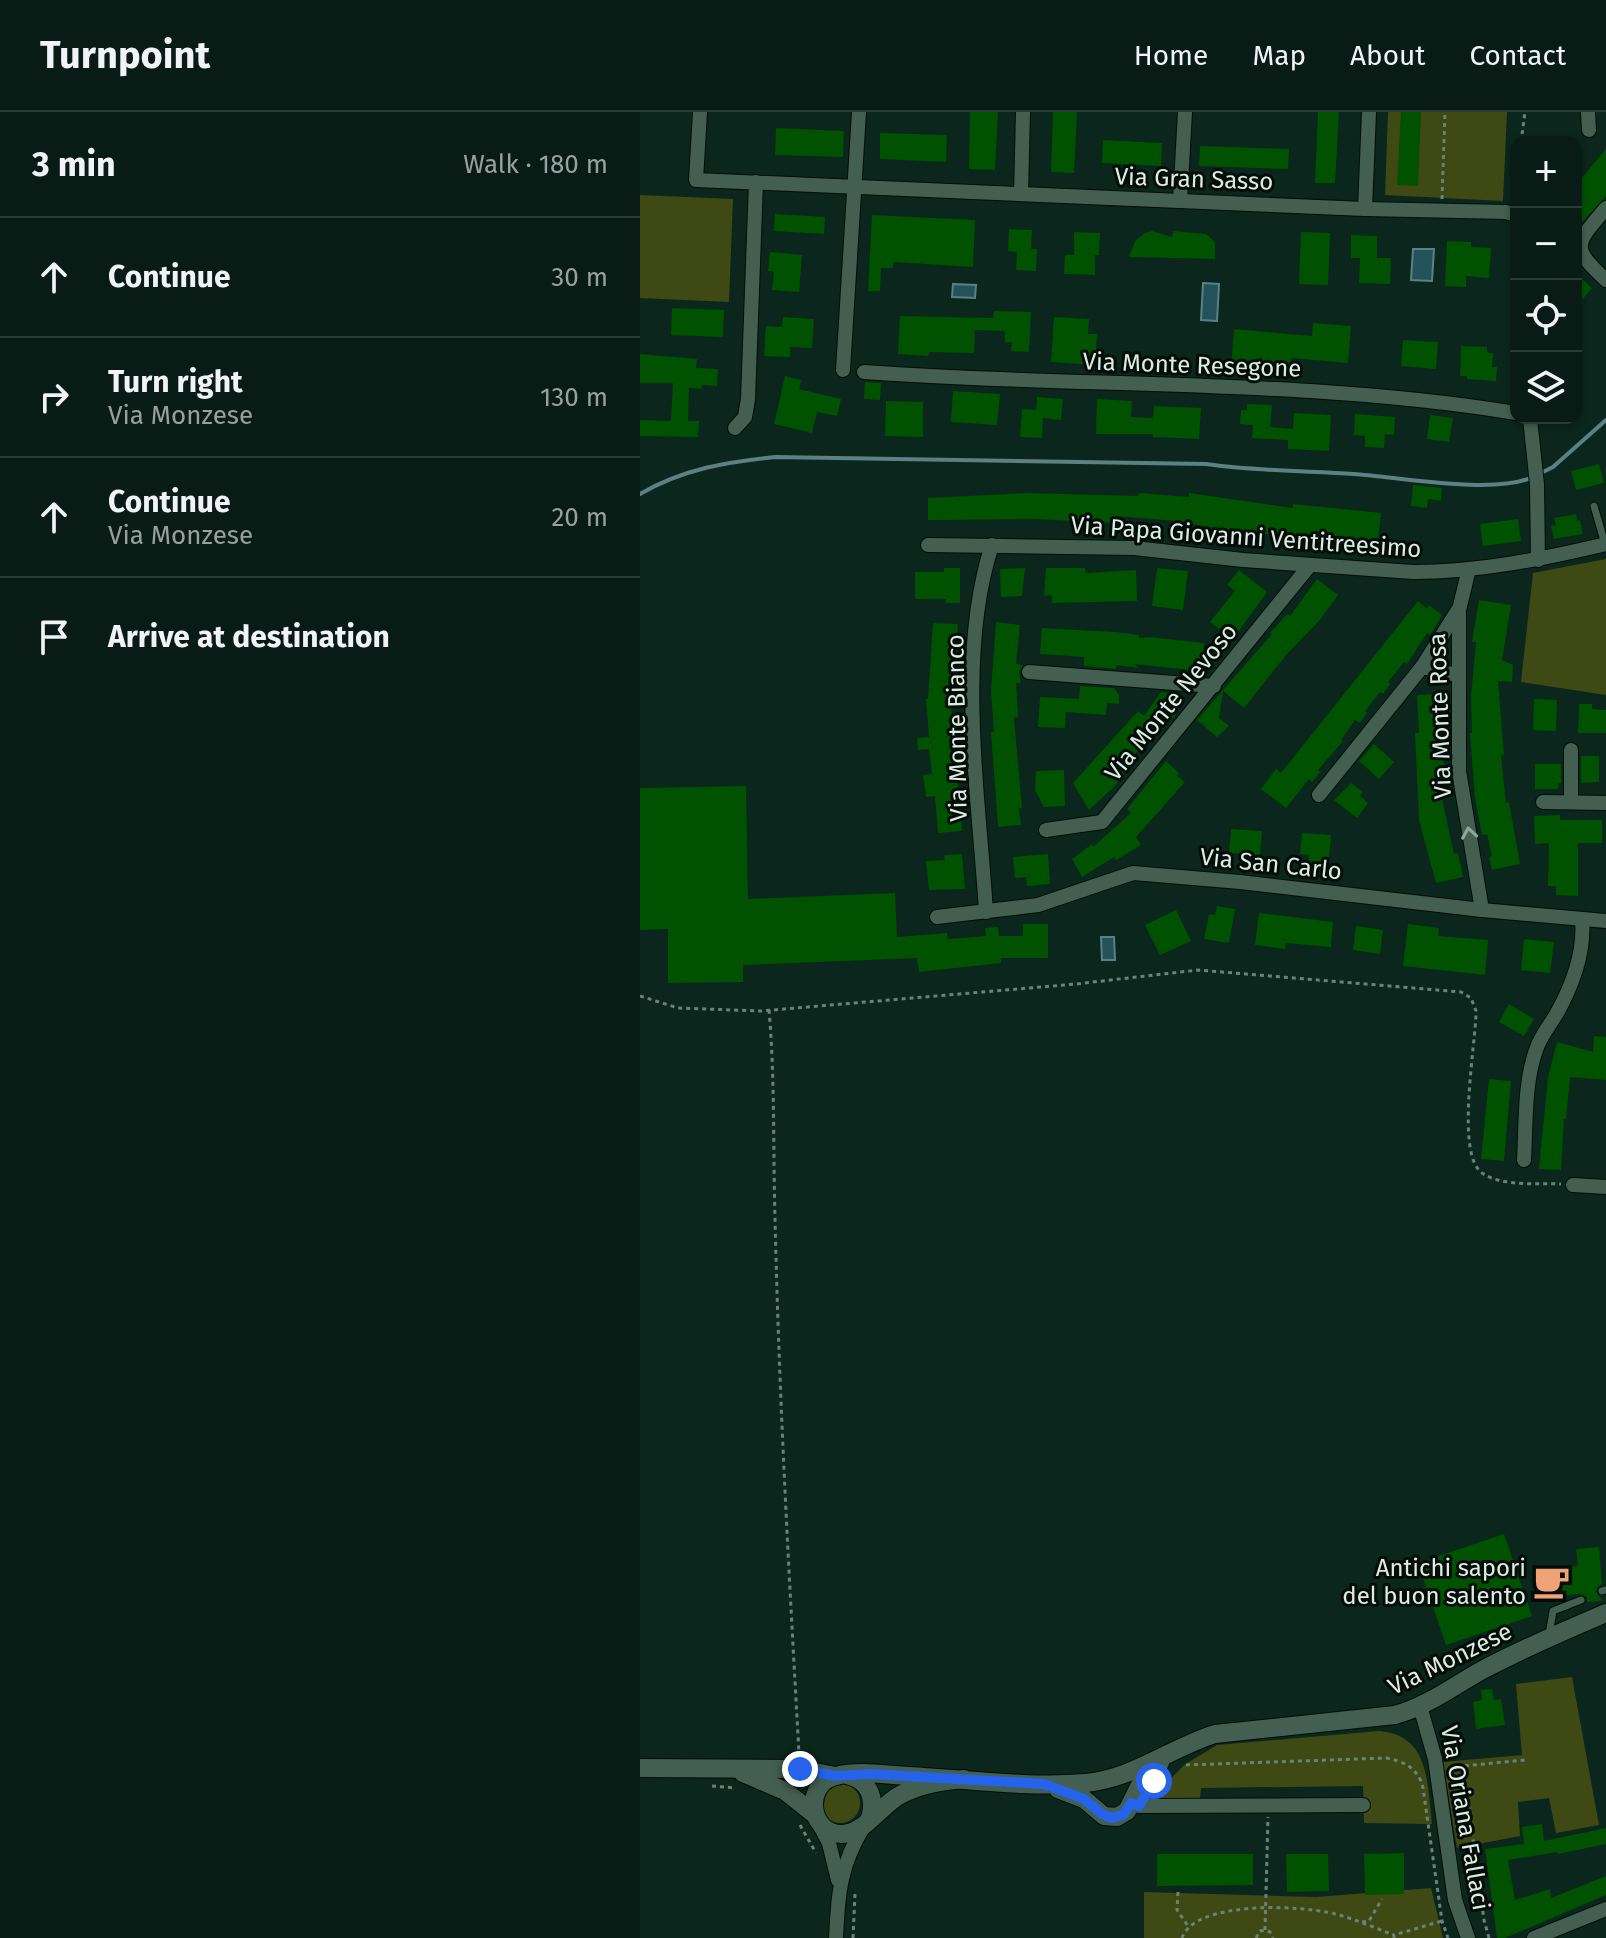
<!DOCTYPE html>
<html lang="en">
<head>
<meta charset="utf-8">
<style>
	:root { --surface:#081c15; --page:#11251e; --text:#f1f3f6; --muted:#98a1a0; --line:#293a34 }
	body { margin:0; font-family:"Fira Sans",sans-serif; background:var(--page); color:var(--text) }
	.controls { position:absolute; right:24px; top:24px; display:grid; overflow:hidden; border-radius:16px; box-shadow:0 2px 6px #0004 }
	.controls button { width:72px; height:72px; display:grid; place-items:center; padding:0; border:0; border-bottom:2px solid var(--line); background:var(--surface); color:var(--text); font:40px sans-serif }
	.stop { position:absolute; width:24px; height:24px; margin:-18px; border:6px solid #2563eb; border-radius:50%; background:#fff }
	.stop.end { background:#2563eb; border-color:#fff; box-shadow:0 2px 8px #0008 }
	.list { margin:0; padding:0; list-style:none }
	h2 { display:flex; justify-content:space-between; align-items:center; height:104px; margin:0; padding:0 32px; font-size:34px }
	h2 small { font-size:26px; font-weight:400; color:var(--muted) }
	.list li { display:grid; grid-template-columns:52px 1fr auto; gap:24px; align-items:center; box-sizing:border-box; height:120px; padding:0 32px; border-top:2px solid var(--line) }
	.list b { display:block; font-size:30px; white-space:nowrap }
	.list p { margin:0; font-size:26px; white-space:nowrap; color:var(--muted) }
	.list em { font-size:26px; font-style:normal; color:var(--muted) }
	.icon { flex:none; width:44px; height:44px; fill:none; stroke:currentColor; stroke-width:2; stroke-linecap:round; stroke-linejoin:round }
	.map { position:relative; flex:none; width:966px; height:1826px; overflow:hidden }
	header { display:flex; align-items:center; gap:48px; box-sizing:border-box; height:112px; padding:0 40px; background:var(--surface); border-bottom:2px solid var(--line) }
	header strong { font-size:38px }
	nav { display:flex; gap:44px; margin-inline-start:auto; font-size:28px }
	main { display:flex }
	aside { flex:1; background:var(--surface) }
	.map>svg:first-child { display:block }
</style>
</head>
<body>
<header>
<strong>Turnpoint</strong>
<nav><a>Home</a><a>Map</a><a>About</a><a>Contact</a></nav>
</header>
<main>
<aside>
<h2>3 min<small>Walk · 180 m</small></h2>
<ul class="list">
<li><svg class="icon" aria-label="ahead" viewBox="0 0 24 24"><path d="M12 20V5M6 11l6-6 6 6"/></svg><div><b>Continue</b></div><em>30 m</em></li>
<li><svg class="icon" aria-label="right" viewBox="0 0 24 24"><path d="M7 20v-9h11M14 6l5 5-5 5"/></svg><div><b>Turn right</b><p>Via Monzese</p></div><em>130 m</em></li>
<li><svg class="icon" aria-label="ahead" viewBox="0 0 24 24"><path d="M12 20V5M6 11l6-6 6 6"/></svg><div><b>Continue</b><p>Via Monzese</p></div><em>20 m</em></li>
<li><svg class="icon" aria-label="arrive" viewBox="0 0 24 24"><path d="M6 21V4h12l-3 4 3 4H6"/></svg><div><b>Arrive at destination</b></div></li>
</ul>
</aside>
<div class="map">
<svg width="966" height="1826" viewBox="0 0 966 1826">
	<rect width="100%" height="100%" fill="#0b261c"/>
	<!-- green -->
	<g fill="#3f4914">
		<polygon points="748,0 867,0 863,89 745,83"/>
		<polygon points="0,83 93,87 89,190 0,186"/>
		<polygon points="966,447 966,583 881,570 893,461"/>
		<polygon points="932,1565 959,1713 916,1721 909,1686 878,1690 880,1724 817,1736 803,1650 882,1643 876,1572"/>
		<path d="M739,1619C790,1623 787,1671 792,1712L724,1711L723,1674L561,1676L560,1687L512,1686L544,1653L577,1633Z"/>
		<circle cx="200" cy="1691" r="20"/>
		<polygon points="791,1776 803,1826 504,1826 504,1780 676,1785"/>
	</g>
	<!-- water -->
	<g fill="#24525a" stroke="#5c8084" stroke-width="2">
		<polygon points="773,137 794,137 792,169 771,168"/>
		<polygon points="563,171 579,172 577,209 561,208"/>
		<polygon points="313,172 336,173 335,186 312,185"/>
		<polygon points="461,825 474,825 475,848 462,848"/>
	</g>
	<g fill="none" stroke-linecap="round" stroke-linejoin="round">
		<!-- stream -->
		<g stroke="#5c8084" stroke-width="4">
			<polyline points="901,361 913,355 966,308"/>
			<path d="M0,382C43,357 86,350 135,345L566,352C615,359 665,359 714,362C759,365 855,383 893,365"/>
		</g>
	</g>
	<!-- building -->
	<g fill="#005100">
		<polygon points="330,0 358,0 355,58 329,57"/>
		<polygon points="413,0 437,0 434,61 411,60"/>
		<polygon points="678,0 699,0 695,71 675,71"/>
		<polygon points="761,0 781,0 778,74 757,73"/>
		<polygon points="136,16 204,19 203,45 135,43"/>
		<polygon points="240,21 307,23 306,50 240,47"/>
		<polygon points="463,28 522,31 521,54 462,51"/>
		<polygon points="560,34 649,37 648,57 559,54"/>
		<polygon points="966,37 966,84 936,117 936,73"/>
		<polygon points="135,102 185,105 184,122 134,119"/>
		<polygon points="232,103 335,108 333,155 254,150 253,156 241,156 240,179 228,179"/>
		<polygon points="369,117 392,118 391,137 397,137 396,159 376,158 377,140 368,139"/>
		<polygon points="512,119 532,125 533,119 566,122 575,130 575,147 489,145 495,129 505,121"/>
		<polygon points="434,120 460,121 459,143 455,143 455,163 424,162 425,143 434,143"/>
		<polygon points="661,120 690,121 688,173 659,172"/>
		<polygon points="711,123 737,124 737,146 751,146 750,172 719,171 720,146 711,146"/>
		<polygon points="807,129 831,130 831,135 851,136 849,166 826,164 826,175 805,174"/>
		<polygon points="130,140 162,143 159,180 132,178 134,160 128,159"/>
		<polygon points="936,162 952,176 936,195"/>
		<polygon points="32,196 84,198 83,225 31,223"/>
		<polygon points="354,199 391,200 389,240 371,239 372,230 365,230 365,219 335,218 334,241 289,240 288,244 258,242 260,204 353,206"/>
		<polygon points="143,205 174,207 172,236 150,235 150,245 124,244 126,214 142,215"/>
		<polygon points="414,205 449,207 448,222 457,222 455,253 411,250"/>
		<polygon points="673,211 711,214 708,251 652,246 651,254 613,251 613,257 591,255 594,217 672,224"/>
		<polygon points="763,228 798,230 796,257 761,254"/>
		<polygon points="821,234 847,235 847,241 853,241 852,255 857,255 856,269 827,267 827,264 820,264"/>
		<polygon points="0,242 57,247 56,256 78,257 77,274 62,273 62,277 49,276 48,309 59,309 58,325 0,324 0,308 31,309 33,271 0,271"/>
		<polygon points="145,264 161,268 159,277 201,287 197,304 177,300 172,321 134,312"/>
		<polygon points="225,270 241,271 240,288 224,287"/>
		<polygon points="313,279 360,282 357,313 311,310"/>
		<polygon points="397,285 423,287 421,308 403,306 402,326 380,325 382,297 396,298"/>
		<polygon points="457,287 492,289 491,305 513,306 514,294 561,296 559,327 513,325 513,322 456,322"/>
		<polygon points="246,289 283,290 283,325 245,324"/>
		<polygon points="607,292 632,293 630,315 653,317 654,301 691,303 689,339 648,337 648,328 612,326 613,313 600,312 601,298 607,298"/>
		<polygon points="715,302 755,305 754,323 745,322 744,336 725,335 725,324 714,323"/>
		<polygon points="790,303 813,306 809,330 787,327"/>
		<polygon points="959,352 964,371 936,378 931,359"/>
		<polygon points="773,373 802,376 801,389 788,387 787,396 771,394"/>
		<polygon points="387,381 498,384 499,381 549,385 549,381 653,396 653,392 741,401 738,428 683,423 682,428 580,417 536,409 476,404 476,411 394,407 288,408 288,386"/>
		<polygon points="936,402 937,409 940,408 943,422 914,427 911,414 916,413 914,406"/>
		<polygon points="878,407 881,429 843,434 840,412"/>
		<polygon points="304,456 320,456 320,491 306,491 306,487 275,487 275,460 304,460"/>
		<polygon points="385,456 382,484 361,485 360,457"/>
		<polygon points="406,456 445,456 446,461 496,458 497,489 412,491 412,483 404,484"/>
		<polygon points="517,456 548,459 543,498 512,494"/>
		<polygon points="599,458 627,480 593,527 570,510 595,479 587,473"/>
		<polygon points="677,467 698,483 679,509 647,542 604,596 583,579 579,606 589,614 577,625 557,608 632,522 630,521 647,502 650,504"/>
		<polygon points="839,488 871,493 862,548 873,553 872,570 858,569 864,643 861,644 866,691 869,690 880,752 852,758 849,745 852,744 847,722 842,723 835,686 830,621 832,621 831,584 836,530 832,530"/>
		<polygon points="778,489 787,497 789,493 802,503 794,517 790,523 787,521 767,552 764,550 748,570 750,572 743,582 740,580 725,599 727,601 720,611 715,608 701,628 703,629 678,658 680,660 672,670 669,667 646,696 621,677 636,657 641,661"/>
		<polygon points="356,510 380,513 376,552 383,553 379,560 381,571 376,571 378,605 374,606 382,696 379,696 381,713 358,715 351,620 354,620 351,579"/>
		<polygon points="293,511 318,512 314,571 309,571 322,719 298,721 295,684 286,685 283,663 292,662 289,637 278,638 277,626 289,625 286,587 288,587"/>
		<polygon points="402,516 475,520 499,523 499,526 509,525 564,531 561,559 494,552 499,556 476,553 476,557 444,554 444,545 400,542"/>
		<polygon points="440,574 474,576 479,583 479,592 467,591 466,603 426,600 425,616 398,615 400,585 439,587"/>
		<polygon points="521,580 535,581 543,587 534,599 537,601 530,610 527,608 494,643 497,645 473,676 449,698 433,671 498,599 504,604"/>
		<polygon points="802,582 803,607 801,607 806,687 802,687 814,742 818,741 823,765 796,771 779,708 775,621 779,621 777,583"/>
		<polygon points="894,587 917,588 916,619 893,618"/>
		<polygon points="939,592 952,592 952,597 966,598 966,621 938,621"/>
		<polygon points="734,632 754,650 739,667 719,649"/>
		<polygon points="941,644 959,644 959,670 941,671"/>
		<polygon points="526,649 539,661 537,664 545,670 496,725 501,733 476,748 474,745 442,765 432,747 452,732 453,735 491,701 487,697"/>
		<polygon points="895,652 921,652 921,671 918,671 918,677 895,677"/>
		<polygon points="424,658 425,694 404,695 395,678 396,659"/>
		<polygon points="711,671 723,680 720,684 728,691 717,706 694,688"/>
		<polygon points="106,674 108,787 255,781 257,825 307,821 308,827 346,824 345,816 358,815 359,824 383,824 383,812 408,812 408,846 361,846 361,851 279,860 277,846 103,853 103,870 28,871 28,817 0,818 0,676"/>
		<polygon points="920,703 920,708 962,708 962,731 938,731 938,784 916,783 916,774 908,774 909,731 895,732 894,704"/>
		<polygon points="591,717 622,719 620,743 589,741"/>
		<polygon points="662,721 691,723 688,757 668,755 669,743 660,742"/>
		<polygon points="322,742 325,777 289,778 286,749 305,748 304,743"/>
		<polygon points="408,742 410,772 387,774 386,765 375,766 373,745"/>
		<polygon points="577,794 595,797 589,831 564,827 569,802 575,803"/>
		<polygon points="536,798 551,829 520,843 505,813"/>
		<polygon points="619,801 693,810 691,835 646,831 645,837 615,833"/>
		<polygon points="768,812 799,816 798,824 848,828 845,863 763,854"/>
		<polygon points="716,814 743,818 740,842 713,838"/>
		<polygon points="884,827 914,830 910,861 881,858"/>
		<polygon points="869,892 894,907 884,924 859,910"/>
		<polygon points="954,924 966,925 966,968 930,965 926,1007 924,1007 921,1058 899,1057 908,965 917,930 953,940"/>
		<polygon points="849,967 871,969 864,1049 841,1047"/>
		<polygon points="864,1422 892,1504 806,1533 778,1451"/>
		<polygon points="959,1435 962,1472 957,1475 956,1480 963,1489 947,1490 947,1485 941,1482 901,1485 899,1457 938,1454 936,1437"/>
		<polygon points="852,1577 854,1588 861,1587 865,1613 836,1617 833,1590 842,1588 841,1578"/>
		<polygon points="902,1712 904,1729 966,1716 966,1732 918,1742 917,1740 868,1748 875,1788 910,1777 911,1786 966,1764 966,1783 865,1826 857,1826 845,1737 884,1732 882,1715"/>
		<polygon points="764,1741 764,1782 725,1783 724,1742"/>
		<polygon points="517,1742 613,1742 613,1773 517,1774"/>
		<polygon points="646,1742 688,1742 689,1779 647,1780"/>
	</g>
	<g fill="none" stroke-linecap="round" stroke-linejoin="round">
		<defs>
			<g id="service">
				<polyline points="954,394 965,432"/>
				<polyline points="962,1479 966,1478"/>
				<polyline points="909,1523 913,1499 941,1488"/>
			</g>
			<g id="minor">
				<polyline points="60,0 56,68 725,97 866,100 876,103"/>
				<polyline points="948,0 949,18"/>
				<polyline points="381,82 383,0"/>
				<polyline points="540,89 545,0"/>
				<path d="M966,96C936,132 929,134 966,168"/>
				<polyline points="725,97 729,0"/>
				<polyline points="203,258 219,0"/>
				<path d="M224,260C441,276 661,266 876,301"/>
				<polyline points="890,306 897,373 898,448"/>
				<polyline points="95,316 105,305 108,287 116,70"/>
				<path d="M288,433L494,436L603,448L773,460C838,460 903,447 966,432"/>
				<polyline points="829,457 819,498 819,659 842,798"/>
				<polyline points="782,555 817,563"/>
				<polyline points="389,560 574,574"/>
				<polyline points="679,683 782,555 818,498"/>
				<polyline points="903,690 966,691"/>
				<polyline points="931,690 931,638"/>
				<polyline points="406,718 462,710 670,453"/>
				<path d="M346,800C339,685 316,543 352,433"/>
				<polyline points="297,805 398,793 493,761 600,770 842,798 966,809"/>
				<path d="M884,1048C886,1013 884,972 896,938C900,925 910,913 917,901C933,872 945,840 942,807"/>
				<polyline points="933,1073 966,1075"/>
				<polyline points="780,1594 795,1647 815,1788 828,1826"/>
				<polyline points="491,1691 499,1694 723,1693"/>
				<polyline points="179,1712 189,1731 198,1768"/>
				<path d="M196,1826C198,1782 200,1753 224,1714"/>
				<polyline points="894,1826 966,1797"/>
			</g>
			<g id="tertiary">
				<polyline points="0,1656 160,1657 195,1664"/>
				<polyline points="103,1661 145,1679 174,1702"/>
				<path d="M207,1663C229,1668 236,1686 230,1706"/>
				<path d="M324,1667C301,1669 281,1672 260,1683C240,1694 223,1723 201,1722C168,1721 164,1671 196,1664C219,1658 246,1663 269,1664C327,1667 387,1676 445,1671C493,1667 530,1636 575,1622L755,1603C789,1594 817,1571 848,1555C887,1535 926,1518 966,1501"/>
				<polyline points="418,1677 444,1687 464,1704 477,1705 487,1699 500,1673 520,1651"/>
			</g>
		</defs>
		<!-- service casing -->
		<use href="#service" stroke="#000f06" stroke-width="9"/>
		<!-- minor casing -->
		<use href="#minor" stroke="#000f06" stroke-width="16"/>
		<!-- tertiary casing -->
		<use href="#tertiary" stroke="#000f06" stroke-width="20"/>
		<!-- path -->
		<g stroke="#6c8178" stroke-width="3" stroke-dasharray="4 4" stroke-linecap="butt">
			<polyline points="881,30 885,0"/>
			<polyline points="802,87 805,0"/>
			<path d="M0,884L38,896L121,899L436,872L558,858L821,880L831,886L836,899C836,932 815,1042 842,1061C862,1075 898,1071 921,1072"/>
			<path d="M129,898C135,967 133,1036 135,1105C139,1284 149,1463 159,1641"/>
			<path d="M546,1653L746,1646C764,1649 779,1657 783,1676L802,1809L808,1826"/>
			<polyline points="72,1674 96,1676"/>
			<polyline points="160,1713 176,1741"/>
			<polyline points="538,1780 537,1798 548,1814"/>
			<polyline points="722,1810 729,1809 742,1787"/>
			<polyline points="625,1818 628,1705"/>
			<polyline points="213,1826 215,1782"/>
			<path d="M542,1826C555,1788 662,1793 695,1802C715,1807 735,1816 754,1823"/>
			<polyline points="616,1826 620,1819 625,1818 630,1820 633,1826"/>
			<polyline points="754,1826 754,1823 802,1809"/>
			<polyline points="849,1826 844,1808 823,1654 885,1648"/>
		</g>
		<!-- service -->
		<use href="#service" stroke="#435f52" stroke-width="7"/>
		<!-- minor -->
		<use href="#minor" stroke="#435f52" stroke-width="14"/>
		<!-- tertiary -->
		<use href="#tertiary" stroke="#435f52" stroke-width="18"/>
	</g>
	<!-- one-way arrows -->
	<defs><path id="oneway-chevron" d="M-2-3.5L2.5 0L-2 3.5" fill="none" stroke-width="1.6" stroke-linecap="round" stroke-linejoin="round" transform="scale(2)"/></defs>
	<use stroke="#90a69c" href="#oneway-chevron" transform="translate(829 721) rotate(-99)"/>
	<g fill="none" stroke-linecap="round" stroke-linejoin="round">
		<!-- route -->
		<polyline stroke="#2563eb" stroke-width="10" points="160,1657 195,1664 231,1662 404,1672 444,1687 462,1702 471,1706 483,1703 491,1691 499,1694 514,1669"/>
	</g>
	<!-- icons -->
	<defs>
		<symbol id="cafe-bare" viewBox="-9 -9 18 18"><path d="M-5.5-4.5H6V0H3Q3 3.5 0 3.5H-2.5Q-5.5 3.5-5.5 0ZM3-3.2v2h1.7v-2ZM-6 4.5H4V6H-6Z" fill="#efa376" stroke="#040d08" stroke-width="2.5" paint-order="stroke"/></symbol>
	</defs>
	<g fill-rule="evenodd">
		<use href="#cafe-bare" x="886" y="1444" width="51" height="51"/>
	</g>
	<g text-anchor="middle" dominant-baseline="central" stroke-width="6" stroke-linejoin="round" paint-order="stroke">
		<!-- street labels -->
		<g font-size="24" fill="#ddede5" stroke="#040d08">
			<text transform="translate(554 67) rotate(2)">Via Gran Sasso</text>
			<text transform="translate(552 253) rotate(2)">Via Monte Resegone</text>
			<text transform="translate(606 425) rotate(4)">Via Papa Giovanni Ventitreesimo</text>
			<text transform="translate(531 590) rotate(-51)">Via Monte Nevoso</text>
			<text transform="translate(800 604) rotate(-92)">Via Monte Rosa</text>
			<text transform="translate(317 616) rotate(-91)">Via Monte Bianco</text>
			<text transform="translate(631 752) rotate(6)">Via San Carlo</text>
			<text transform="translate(810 1547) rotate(-26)">Via Monzese</text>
			<text transform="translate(825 1706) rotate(80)">Via Oriana Fallaci</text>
		</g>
		<!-- poi labels -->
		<g font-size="24" fill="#ddede5" stroke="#040d08" text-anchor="end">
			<text x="886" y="1456">Antichi sapori<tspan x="886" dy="28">del buon salento</tspan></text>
		</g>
	</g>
</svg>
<div class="controls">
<button>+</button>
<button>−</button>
<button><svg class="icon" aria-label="locate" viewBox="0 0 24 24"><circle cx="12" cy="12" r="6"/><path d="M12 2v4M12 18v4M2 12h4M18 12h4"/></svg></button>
<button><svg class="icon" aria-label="layers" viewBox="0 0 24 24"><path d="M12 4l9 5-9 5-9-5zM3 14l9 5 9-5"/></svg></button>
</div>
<div class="stop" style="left:514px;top:1669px"></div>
<div class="stop end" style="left:160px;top:1657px"></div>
</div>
</main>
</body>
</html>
